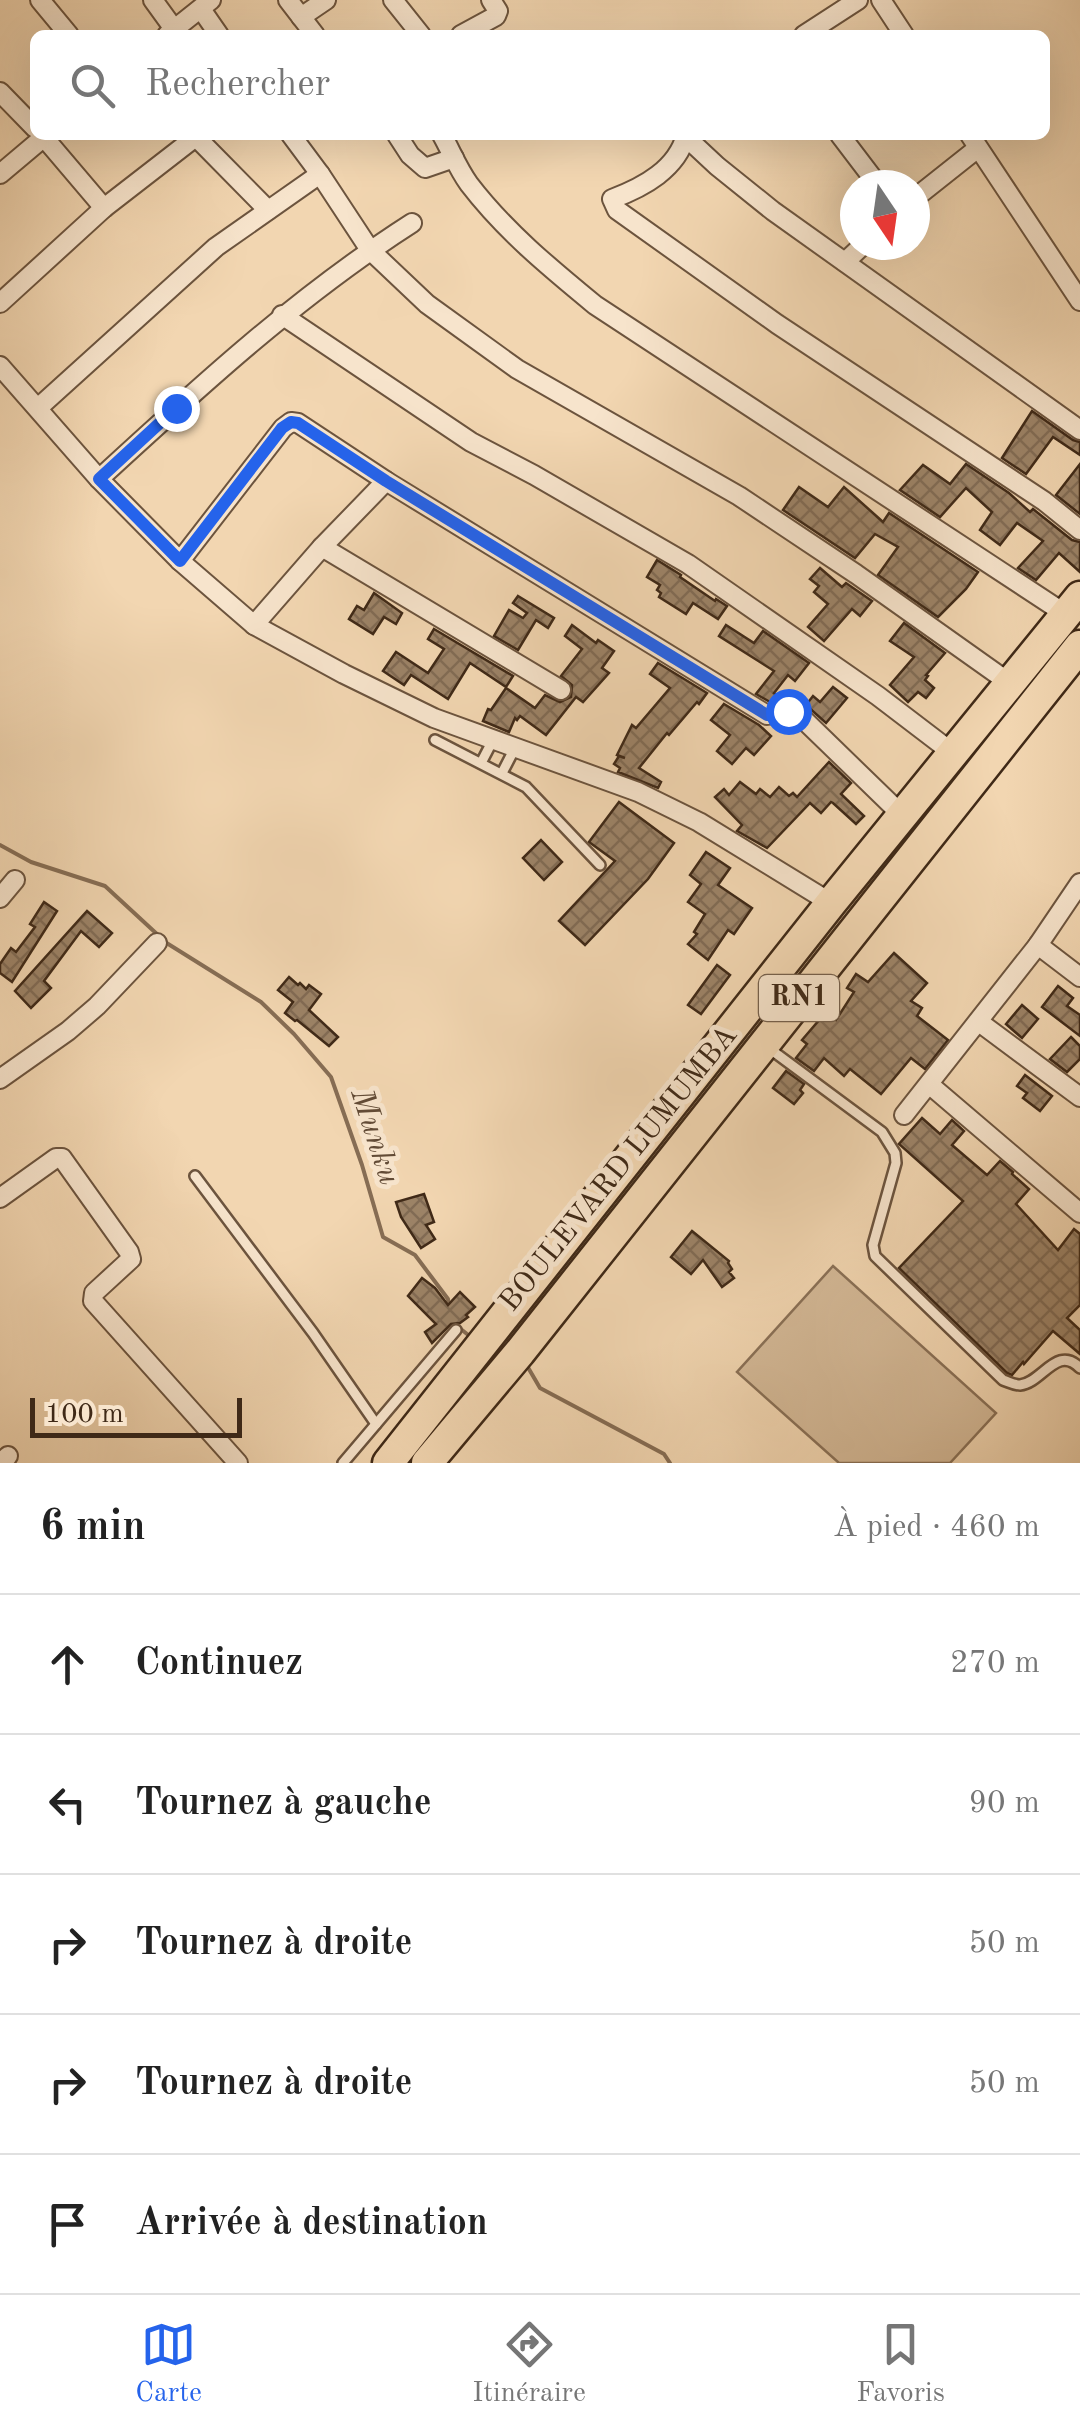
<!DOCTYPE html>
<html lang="fr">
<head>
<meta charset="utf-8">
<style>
	:root { --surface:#fff; --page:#f2f2f2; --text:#222; --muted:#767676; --line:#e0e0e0; --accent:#2563eb }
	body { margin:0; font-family:"Old Standard TT",serif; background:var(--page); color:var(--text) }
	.compass { position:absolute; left:840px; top:170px; width:90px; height:90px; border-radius:50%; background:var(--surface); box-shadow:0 10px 40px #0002; rotate:167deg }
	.scale { position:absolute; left:30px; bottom:25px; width:212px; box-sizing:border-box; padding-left:10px; border:5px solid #3f2917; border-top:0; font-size:28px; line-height:35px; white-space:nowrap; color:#3f2917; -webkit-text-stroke:8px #f7e4cc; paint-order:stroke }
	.stop { position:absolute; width:30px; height:30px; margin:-22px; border:8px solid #2563eb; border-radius:50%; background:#fff }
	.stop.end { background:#2563eb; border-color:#fff; box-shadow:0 2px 10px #0008 }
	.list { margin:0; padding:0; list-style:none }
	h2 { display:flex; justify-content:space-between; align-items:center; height:130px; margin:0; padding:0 40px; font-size:42px }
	h2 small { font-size:32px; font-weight:400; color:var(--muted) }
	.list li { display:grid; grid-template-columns:65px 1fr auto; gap:30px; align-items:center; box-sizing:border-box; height:140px; padding:0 40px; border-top:2px solid var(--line) }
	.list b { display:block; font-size:38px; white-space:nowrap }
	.list em { font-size:32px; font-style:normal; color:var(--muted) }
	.icon { flex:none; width:55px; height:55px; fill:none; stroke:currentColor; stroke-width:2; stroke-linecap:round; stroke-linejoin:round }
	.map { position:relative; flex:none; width:1080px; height:1463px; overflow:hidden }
	.search { position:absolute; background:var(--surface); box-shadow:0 10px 40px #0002; left:30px; right:30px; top:30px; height:110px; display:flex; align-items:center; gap:25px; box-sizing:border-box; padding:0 35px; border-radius:15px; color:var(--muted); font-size:38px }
	.sheet { height:830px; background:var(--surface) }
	nav { display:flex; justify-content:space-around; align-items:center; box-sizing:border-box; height:140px; border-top:2px solid var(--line); background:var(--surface); font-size:28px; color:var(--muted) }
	nav a { display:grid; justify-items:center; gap:5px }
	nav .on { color:var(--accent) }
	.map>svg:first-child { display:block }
</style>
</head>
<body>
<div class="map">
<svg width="1080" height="1463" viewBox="0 0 1080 1463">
	<defs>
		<pattern id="building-cross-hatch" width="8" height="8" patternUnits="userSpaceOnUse" patternTransform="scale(2.5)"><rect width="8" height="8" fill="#9c8367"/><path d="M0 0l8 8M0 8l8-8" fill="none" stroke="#816b54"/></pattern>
	</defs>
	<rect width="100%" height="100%" fill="#f2d6b1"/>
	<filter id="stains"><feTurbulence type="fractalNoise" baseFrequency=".002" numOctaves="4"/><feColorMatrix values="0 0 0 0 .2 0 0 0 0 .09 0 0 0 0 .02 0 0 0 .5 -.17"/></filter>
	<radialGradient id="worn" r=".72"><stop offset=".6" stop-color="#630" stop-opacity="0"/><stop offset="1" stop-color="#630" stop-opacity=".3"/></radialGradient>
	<!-- green -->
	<polygon fill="#d4b997" stroke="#8a7157" stroke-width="2.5" points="833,1266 996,1413 950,1463 839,1463 737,1372"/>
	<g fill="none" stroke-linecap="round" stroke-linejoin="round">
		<!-- stream -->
		<g stroke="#866d54" stroke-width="4">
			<polyline points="0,845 31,862 105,886 158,935"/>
			<polyline points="165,942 261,1002 294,1034 331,1077 362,1165 383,1237 415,1255 448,1299 449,1308"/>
			<polyline points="452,1322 472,1338"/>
			<polyline points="526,1364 540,1388 664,1454 670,1463"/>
		</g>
	</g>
	<!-- building -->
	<g fill="url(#building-cross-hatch)" stroke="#3f2917" stroke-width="2.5">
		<polygon points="1032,411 1073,440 1080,442 1080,455 1053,437 1026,474 1002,458"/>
		<polygon points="966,464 1009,493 1030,512 1033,509 1072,540 1080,542 1080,572 1059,553 1036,580 1018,568 1043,541 1017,523 1000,545 980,530 992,512 966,488 940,517 900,490 923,465 950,484"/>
		<polygon points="1080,464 1080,514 1056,495"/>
		<polygon points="799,487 828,507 844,487 883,522 889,513 978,572 966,589 938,617 878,575 898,547 875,534 855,558 783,510"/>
		<polygon points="657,560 681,575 680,577 715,601 716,599 727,606 718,619 693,603 686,614 659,597 661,593 657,590 660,585 647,577"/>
		<polygon points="820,568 842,587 846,583 872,601 860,616 852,609 824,641 808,627 828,604 814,592 819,586 810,579"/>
		<polygon points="374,593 402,613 396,624 384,617 373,634 349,619 357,606 364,610"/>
		<polygon points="518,596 554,618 548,628 536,620 518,650 494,636 509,610 523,618 527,613 513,603"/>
		<polygon points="904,623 945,653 926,675 928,676 925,680 934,688 926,698 918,692 908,702 890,685 914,657 890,641"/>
		<polygon points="572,625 596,643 598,640 614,651 602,668 609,673 583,702 576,697 546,735 520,716 517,720 515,718 509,732 483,721 488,709 491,710 506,688 535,708 545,695 560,702 571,697 572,685 561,676 582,649 565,636"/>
		<polygon points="726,625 754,643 763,631 809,663 795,681 788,675 774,693 780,698 778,701 770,702 756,694 774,671 719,636"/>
		<polygon points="434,629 513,676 506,687 470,663 448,699 411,675 404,685 383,671 396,652 428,673 444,649 428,639"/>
		<polygon points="658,663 707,693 699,704 697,702 669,735 667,733 639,768 661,782 658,788 618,772 620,768 614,764 619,756 625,758 617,755 632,725 636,728 670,688 650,674"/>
		<polygon points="833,687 847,698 826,723 806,705 813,696 820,702"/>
		<polygon points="724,704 759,725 771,736 754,755 746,748 732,764 717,751 730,735 711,720"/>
		<polygon points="829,762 851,783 841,794 864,816 856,824 833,803 831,802 821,813 810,803 767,848 737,831 742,825 715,797 724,789 729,795 740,782 756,794 760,789 770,797 779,787 789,796 793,793 797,797"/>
		<polygon points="619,802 674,843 648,879 585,945 559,921 615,861 589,842"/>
		<polygon points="541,840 562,862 544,880 523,858"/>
		<polygon points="706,852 730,868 718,885 752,908 734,934 728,930 708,960 688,944 697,934 694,932 705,914 688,902 701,884 690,875"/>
		<polygon points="44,902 57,911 12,982 0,973 0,964 11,948 16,952 35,927 30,924"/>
		<polygon points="87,911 112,933 99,947 81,931 44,981 51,988 31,1008 15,991"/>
		<polygon points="894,953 927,983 911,1001 922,1008 917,1016 948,1040 925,1069 911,1058 881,1094 850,1069 844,1076 824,1058 814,1071 796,1058 807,1044 802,1040 826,1012 836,1020 854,992 847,988 856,974 868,982"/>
		<polygon points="717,965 730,975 701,1014 688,1005"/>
		<polygon points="289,977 298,985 300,983 306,989 309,985 321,994 309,1010 338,1037 329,1046 297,1020 295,1021 285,1013 293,1002 278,990"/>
		<polygon points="1058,986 1073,998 1067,1006 1080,1015 1080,1036 1042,1007"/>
		<polygon points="1022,1005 1038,1019 1022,1038 1006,1024"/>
		<polygon points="1071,1037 1080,1046 1080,1059 1067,1072 1050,1059"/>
		<polygon points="786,1071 804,1084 800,1090 803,1093 794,1104 773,1088"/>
		<polygon points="1025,1075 1052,1096 1040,1111 1023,1098 1027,1093 1017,1086"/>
		<polygon points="922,1118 940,1134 952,1120 964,1131 952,1145 987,1175 1000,1161 1013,1172 1012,1174 1029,1189 1016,1204 1058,1250 1074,1229 1080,1234 1080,1305 1067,1318 1080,1330 1080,1354 1053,1331 1024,1364 1023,1362 1012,1375 1007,1373 899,1268 963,1201 899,1144"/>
		<polygon points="424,1194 434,1222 426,1225 435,1239 421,1248 401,1217 396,1202"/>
		<polygon points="692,1231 729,1261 728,1263 732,1269 729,1272 734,1278 722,1287 703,1260 691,1274 671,1257"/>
		<polygon points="422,1278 435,1288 448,1305 460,1292 475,1307 466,1315 468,1317 460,1323 451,1324 432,1343 425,1332 436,1324 408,1296"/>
	</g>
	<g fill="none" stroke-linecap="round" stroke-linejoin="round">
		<defs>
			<g id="lane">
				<polyline points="435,740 526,787 600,865"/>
				<polyline points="481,763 493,740"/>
				<polyline points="502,773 515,748"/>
				<path d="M770,1049L882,1132L895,1153L896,1163L873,1245L875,1256L1003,1380C1009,1382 1014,1385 1020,1385C1042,1383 1057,1344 1080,1368"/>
				<polyline points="195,1176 313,1333 376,1424"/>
				<polyline points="343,1463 456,1330"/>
			</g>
			<g id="street">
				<polyline points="40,0 69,35"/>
				<polyline points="153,0 174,29"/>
				<polyline points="288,0 315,35"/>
				<polyline points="393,0 421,35"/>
				<polyline points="881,0 904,35"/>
				<polyline points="201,9 219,35"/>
				<polyline points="301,17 326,0"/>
				<polyline points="167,35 211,0"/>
				<polyline points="461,35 496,16 498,11 491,0"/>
				<polyline points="804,35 858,0"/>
				<polyline points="0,92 35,128"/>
				<polyline points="42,135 104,208"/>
				<polyline points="291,135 320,174"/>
				<polyline points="397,135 410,155 425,168 454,158"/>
				<path d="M442,135C451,151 458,169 469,184C505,231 550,268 595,305L1067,615"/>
				<path d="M686,135C677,169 644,187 612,199L617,210L777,324L1044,501L1080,530"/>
				<polyline points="840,135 878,185"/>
				<polyline points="970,135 1080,301"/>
				<polyline points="687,138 717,166 773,211 1080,430"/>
				<polyline points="0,174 44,137"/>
				<polyline points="915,198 978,148"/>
				<polyline points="845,262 863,245"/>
				<polyline points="0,303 104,208 193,139 198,139 268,210"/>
				<polyline points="282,315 471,442 534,475 688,564 878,696 954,754"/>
				<polyline points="0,366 99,479 180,561 254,625 344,674 434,718 638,792 699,822 831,903"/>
				<polyline points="38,408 216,247 320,174 370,250 427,304 517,369 739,496 856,574 1011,684"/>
				<path d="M99,479C199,387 298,296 412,223"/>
				<polyline points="322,547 561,690"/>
				<polyline points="180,561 283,428 291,422 298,423 386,481 767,715 792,711 799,715 903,816"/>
				<polyline points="254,625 322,547 386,481"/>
				<polyline points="0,898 15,880"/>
				<polyline points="1038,945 1080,977"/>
				<polyline points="979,1022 1080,1097"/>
				<polyline points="0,1079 68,1031 97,1006 157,943"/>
				<polyline points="930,1085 1080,1213"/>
				<polyline points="904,1115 1038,945 1080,883"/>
				<polyline points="0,1198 56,1158 62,1158 129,1252 131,1259 94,1293 93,1301 238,1463"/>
				<polyline points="1,1463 8,1456"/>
			</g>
			<g id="highway">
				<polyline points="388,1463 831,903 1080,597"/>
				<polyline points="427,1463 520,1352 1080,646"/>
			</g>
		</defs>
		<!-- lane casing -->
		<use href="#lane" stroke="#6c543e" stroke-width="14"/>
		<!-- street casing -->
		<use href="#street" stroke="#6c543e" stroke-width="22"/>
		<!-- highway casing -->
		<use href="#highway" stroke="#3f2917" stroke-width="35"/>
		<!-- lane -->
		<use href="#lane" stroke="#f7e4cc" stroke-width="9"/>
		<!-- street -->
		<use href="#street" stroke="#f7e4cc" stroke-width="18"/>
		<!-- highway -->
		<use href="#highway" stroke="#f2d6b1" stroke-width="30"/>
	</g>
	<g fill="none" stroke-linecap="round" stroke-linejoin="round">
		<!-- route -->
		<polyline stroke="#2563eb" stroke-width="12" points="176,408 99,479 180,561 282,428 291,422 298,423 386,481 767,715 788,711"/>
	</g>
	<g text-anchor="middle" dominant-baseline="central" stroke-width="10" stroke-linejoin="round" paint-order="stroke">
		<!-- shield labels -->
		<rect fill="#f7e4cc" stroke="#76614d" stroke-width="2.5" x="759" y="975" width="80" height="46" rx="8"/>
		<g font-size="28" font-weight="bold" fill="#3f2917">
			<text x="799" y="998">RN1</text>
		</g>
		<!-- street labels -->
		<g font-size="30" fill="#3f2917" stroke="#f7e4cc">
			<text transform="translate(619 1169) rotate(-51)">BOULEVARD LUMUMBA</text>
		</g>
		<!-- water labels -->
		<g font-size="32" font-style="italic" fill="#624b36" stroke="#f7e4cc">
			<text transform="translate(374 1137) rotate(72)">Munku</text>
		</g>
	</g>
	<rect width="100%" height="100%" filter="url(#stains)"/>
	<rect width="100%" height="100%" fill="url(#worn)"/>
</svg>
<svg class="compass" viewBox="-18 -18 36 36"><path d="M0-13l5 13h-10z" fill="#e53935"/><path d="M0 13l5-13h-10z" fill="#767676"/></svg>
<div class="scale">100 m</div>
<div class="stop" style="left:788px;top:711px"></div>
<div class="stop end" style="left:176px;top:408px"></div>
<div class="search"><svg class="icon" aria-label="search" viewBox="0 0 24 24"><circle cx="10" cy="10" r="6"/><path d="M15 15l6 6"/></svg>Rechercher</div>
</div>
<section class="sheet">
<h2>6 min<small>À pied · 460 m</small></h2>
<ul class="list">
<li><svg class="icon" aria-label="ahead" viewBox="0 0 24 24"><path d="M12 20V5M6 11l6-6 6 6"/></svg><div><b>Continuez</b></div><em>270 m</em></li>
<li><svg class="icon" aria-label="left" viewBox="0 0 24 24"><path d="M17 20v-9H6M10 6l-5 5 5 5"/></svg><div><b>Tournez à gauche</b></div><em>90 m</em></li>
<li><svg class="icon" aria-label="right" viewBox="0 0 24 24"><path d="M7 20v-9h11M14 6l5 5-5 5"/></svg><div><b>Tournez à droite</b></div><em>50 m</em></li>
<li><svg class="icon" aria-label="right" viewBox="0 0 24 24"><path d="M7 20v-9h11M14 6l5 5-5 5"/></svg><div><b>Tournez à droite</b></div><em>50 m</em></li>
<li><svg class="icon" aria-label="arrive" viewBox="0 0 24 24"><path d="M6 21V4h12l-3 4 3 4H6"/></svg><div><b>Arrivée à destination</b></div></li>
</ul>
</section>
<nav>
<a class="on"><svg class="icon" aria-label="map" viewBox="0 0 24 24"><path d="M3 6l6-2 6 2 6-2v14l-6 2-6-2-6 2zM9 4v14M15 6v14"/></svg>Carte</a>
<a><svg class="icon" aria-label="directions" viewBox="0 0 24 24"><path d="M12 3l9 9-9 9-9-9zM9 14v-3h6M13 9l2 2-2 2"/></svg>Itinéraire</a>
<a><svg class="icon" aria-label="saved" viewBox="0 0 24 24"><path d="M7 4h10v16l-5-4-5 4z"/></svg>Favoris</a>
</nav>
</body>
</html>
